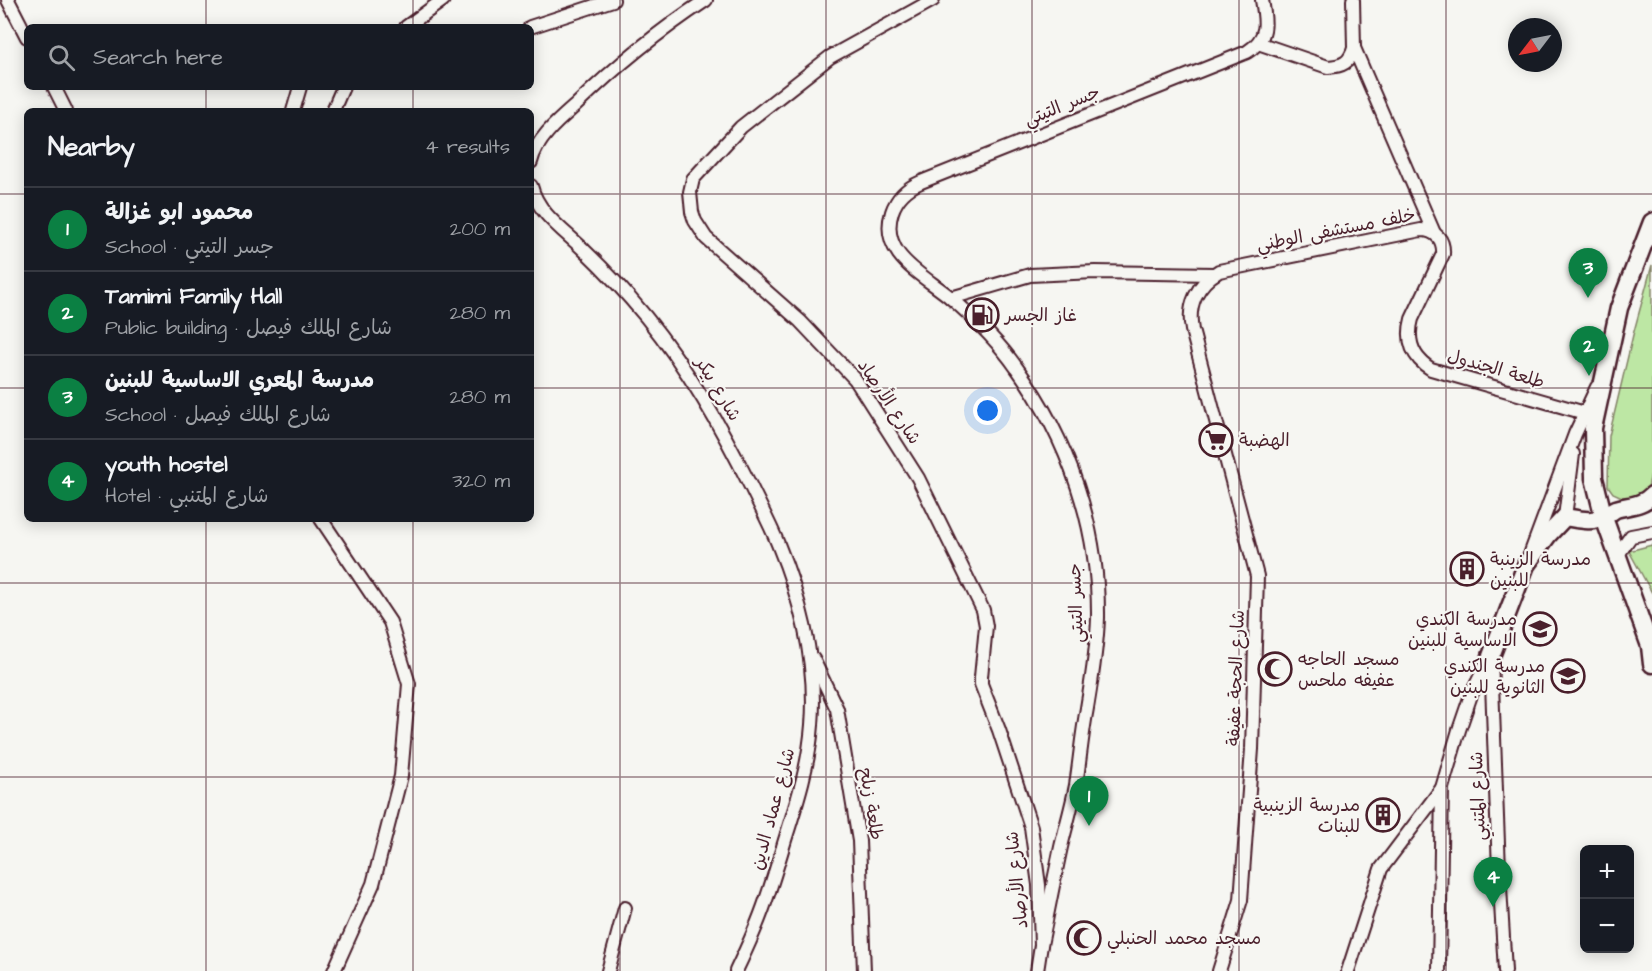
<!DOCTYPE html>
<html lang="en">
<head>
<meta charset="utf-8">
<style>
	:root { --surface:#171b24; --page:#20242c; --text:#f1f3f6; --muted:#9ea1a6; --line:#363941; --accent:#0b8043 }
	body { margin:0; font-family:"Architects Daughter","Playpen Sans Arabic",sans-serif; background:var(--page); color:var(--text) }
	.controls { position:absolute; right:18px; bottom:18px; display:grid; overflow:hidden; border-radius:9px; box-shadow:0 3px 15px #0003 }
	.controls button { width:54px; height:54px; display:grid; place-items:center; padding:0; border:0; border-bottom:2px solid var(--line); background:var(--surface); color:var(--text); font:30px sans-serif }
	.compass { position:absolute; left:1508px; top:18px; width:54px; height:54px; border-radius:50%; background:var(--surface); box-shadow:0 3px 15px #0003; rotate:238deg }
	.you { position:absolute; left:988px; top:411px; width:21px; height:21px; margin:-15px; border:4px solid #fff; border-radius:50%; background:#1a73e8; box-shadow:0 0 0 9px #1a73e833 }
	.badge { display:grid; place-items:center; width:39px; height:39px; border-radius:50%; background:var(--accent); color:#fff; font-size:20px; font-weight:700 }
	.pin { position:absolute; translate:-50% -50px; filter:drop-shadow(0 2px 3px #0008) }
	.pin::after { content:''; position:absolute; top:32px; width:21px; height:18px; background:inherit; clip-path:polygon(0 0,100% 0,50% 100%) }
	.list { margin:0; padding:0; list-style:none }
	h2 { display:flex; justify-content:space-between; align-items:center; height:78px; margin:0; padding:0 24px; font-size:26px }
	h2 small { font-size:20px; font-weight:400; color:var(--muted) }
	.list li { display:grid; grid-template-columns:39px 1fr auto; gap:18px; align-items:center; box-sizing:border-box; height:84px; padding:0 24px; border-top:2px solid var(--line) }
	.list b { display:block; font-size:22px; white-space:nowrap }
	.list p { margin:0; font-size:20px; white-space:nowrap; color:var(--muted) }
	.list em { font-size:20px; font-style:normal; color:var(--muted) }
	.icon { flex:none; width:33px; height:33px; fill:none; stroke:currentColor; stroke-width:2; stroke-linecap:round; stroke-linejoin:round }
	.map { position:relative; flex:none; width:1652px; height:971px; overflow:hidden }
	.search { position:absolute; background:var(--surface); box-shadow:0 3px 15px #0003; left:24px; top:24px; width:510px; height:66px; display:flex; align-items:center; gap:15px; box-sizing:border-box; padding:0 21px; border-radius:9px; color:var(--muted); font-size:22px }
	.panel { position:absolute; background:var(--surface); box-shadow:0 3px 15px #0003; left:24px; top:108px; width:510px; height:414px; border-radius:9px }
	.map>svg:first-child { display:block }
</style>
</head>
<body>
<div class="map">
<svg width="1652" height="971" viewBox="0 0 1652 971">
	<rect width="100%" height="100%" fill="#f6f6f2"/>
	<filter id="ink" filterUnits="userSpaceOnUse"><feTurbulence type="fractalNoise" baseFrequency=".0167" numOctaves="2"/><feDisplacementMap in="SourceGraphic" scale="12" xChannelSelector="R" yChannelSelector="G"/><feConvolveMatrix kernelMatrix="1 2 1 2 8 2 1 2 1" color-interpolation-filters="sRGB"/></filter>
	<g filter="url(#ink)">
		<!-- green -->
		<g fill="#bde7a4" stroke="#848368" stroke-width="1.5">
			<polygon points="1652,265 1652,468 1648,488 1637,498 1622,497 1613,493 1608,486 1609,436 1633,335"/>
			<polygon points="1652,545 1652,593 1629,551"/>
		</g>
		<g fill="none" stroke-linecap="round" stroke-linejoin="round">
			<defs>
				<g id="street">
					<polyline points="8,0 27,37"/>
					<polyline points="933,0 830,57 741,127 693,179 690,192 692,212 695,221 706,238 800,321 855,379 918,478 983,610 986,626 981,677 981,684 999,730 1031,827 1039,885 1041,945"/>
					<polyline points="406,27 443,0"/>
					<polyline points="530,27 613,0"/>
					<path d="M1258,43L1328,67C1342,66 1350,63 1354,48L1353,0"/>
					<polyline points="1354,48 1434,233"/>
					<polyline points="54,87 66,111"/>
					<polyline points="293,111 300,87"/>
					<polyline points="335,111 334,108 343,87"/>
					<path d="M531,162C536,139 559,120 576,105C616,66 659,31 706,0"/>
					<path d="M531,186C538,214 565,231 585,251C607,272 627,294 646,317C689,370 721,427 751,487C760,506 770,524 778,544C801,600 817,664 812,725C809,765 797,802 785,840C779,860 773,880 766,900C758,924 747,948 736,971"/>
					<path d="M1214,274L1095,272L1030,275L951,298C924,275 878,255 892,212C897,197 907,188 921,182L1247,52C1269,38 1266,22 1262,0"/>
					<path d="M951,298C975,319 998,341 1016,367C1069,440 1099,528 1098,618C1097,649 1092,678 1087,708C1082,734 1080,759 1076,785C1072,806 1066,826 1061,847C1054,879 1048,912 1041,945L1037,971"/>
					<polyline points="1565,517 1573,454"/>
					<polyline points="321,519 390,622 409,684 401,776 373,884 334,971"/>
					<polyline points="1531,552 1575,434 1597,387"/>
					<polyline points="1617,556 1631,536 1652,532"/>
					<polyline points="1491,657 1499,870 1505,971"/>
					<polyline points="813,659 837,709 859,841 864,971"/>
					<polyline points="608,971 625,908"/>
					<path d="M1219,971L1241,900L1252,749L1257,576L1192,330C1187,305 1197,284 1219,271L1421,230C1436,230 1444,240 1443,254L1412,319C1406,341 1413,358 1431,369L1585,413"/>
					<polyline points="1348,971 1381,869 1442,788"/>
					<polyline points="1439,971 1442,788 1459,730 1471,695 1494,649"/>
				</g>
				<g id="secondary">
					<polyline points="1652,222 1619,308 1593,428 1594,478 1604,518 1650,646 1652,664"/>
					<path d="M1491,656L1526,565L1548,535L1565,517C1578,519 1592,523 1604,517C1609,515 1611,511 1616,509C1629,505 1642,506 1652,495"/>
				</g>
			</defs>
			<!-- street casing -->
			<use href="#street" stroke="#4a1f2b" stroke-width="16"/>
			<!-- secondary casing -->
			<use href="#secondary" stroke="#4a1f2b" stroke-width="21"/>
			<!-- street -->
			<use href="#street" stroke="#f6f6f2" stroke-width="12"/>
			<!-- secondary -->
			<use href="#secondary" stroke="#f6f6f2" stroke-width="16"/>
		</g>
	</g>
	<!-- grid -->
	<path fill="none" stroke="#4a1f2b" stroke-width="1.5" stroke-opacity="0.55" d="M206,0V27M413,0V27M620,0V971M826,0V971M1032,0V971M1239,0V971M1446,0V971M206,87V111M413,87V111M0,194H27M531,194H1652M0,388H27M531,388H1652M206,519V971M413,519V971M0,583H1652M0,777H1652"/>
	<!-- icons -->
	<defs>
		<symbol id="fuel-ring" viewBox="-11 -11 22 22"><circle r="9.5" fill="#f6f6f2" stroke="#4a1f2b" stroke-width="1.5"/><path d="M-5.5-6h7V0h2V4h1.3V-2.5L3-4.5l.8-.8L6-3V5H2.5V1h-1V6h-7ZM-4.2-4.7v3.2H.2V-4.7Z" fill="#4a1f2b"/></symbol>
		<symbol id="supermarket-ring" viewBox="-11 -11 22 22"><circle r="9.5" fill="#f6f6f2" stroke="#4a1f2b" stroke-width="1.5"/><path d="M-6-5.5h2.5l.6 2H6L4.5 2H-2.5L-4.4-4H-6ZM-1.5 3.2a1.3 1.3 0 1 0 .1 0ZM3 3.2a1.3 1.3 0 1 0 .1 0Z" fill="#4a1f2b"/></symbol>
		<symbol id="building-ring" viewBox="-11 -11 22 22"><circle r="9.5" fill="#f6f6f2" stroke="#4a1f2b" stroke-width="1.5"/><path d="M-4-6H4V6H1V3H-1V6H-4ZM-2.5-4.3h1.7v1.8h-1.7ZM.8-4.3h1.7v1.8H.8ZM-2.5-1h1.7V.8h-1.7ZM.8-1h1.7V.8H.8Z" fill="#4a1f2b"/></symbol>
		<symbol id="school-ring" viewBox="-11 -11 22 22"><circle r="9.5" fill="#f6f6f2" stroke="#4a1f2b" stroke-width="1.5"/><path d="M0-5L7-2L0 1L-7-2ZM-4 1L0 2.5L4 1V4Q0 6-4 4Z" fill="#4a1f2b"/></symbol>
		<symbol id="mosque-ring" viewBox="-11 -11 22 22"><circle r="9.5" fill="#f6f6f2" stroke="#4a1f2b" stroke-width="1.5"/><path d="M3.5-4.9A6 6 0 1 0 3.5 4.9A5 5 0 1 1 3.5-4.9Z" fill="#4a1f2b"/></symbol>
	</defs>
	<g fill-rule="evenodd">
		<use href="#fuel-ring" x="963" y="296" width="38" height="38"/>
		<use href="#supermarket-ring" x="1197" y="421" width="38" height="38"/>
		<use href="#building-ring" x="1448" y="550" width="38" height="38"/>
		<use href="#school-ring" x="1521" y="610" width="38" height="38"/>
		<use href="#mosque-ring" x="1256" y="650" width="38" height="38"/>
		<use href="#school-ring" x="1549" y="657" width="38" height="38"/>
		<use href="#building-ring" x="1364" y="796" width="38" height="38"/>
		<use href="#mosque-ring" x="1065" y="919" width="38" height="38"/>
	</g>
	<g text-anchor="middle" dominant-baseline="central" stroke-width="4.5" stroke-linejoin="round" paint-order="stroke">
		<!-- street labels -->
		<g font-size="18" fill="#4a1f2b" stroke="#f6f6f2">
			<text transform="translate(1062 106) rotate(-22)">جسر التيتي</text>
			<text transform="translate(1336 230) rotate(-11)">خلف مستشفى الوطني</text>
			<text transform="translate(1496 369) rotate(16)">طلعة الجندول</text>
			<text transform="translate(718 389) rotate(59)">شارع بيكر</text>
			<text transform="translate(889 402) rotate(56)">شارع الأرصاد</text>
			<text transform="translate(1076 603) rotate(-92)">جسر التيتي</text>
			<text transform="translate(1236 678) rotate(-88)">شارع الحجة عفيفة</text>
			<text transform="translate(1478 796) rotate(-92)">شارع المتنبي</text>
			<text transform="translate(871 804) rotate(81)">طلعة زبلح</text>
			<text transform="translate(773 809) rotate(-75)">شارع عماد الدين</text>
			<text transform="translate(1017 880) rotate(-96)">شارع الأرصاد</text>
		</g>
		<!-- poi labels -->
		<g font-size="18" fill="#4a1f2b" stroke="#f6f6f2" text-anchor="start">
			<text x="1005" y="315">غاز الجسر</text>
			<text x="1239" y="440">الهضبة</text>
			<text x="1490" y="559">مدرسة الزينبة<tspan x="1490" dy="21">للبنين</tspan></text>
			<text x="1517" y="619" text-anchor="end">مدرسة الكندي<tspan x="1517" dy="21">الاساسية للبنين</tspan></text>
			<text x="1298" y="659">مسجد الحاجه<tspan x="1298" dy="21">عفيفه ملحس</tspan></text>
			<text x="1545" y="666" text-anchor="end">مدرسة الكندي<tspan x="1545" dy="21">الثانوية للبنين</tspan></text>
			<text x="1360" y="805" text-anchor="end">مدرسة الزينبية<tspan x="1360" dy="21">للبنات</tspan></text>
			<text x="1107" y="938">مسجد محمد الحنبلي</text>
		</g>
	</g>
</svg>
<div class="controls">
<button>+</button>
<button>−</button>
</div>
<svg class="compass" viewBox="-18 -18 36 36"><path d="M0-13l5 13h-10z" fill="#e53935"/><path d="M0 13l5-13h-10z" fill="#9ea1a6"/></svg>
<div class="you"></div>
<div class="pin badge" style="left:1089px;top:826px">1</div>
<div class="pin badge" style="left:1589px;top:376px">2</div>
<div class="pin badge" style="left:1588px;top:298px">3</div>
<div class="pin badge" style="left:1493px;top:907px">4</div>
<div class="search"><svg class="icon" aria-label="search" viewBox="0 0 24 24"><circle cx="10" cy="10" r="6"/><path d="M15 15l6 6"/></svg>Search here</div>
<section class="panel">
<h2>Nearby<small>4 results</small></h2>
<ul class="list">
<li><span class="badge">1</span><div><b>محمود ابو غزالة</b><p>School · جسر التيتي</p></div><em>200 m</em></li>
<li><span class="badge">2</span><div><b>Tamimi Family Hall</b><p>Public building · شارع الملك فيصل</p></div><em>280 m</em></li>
<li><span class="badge">3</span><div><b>مدرسة المعري الاساسية للبنين</b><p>School · شارع الملك فيصل</p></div><em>280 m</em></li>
<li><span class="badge">4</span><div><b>youth hostel</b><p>Hotel · شارع المتنبي</p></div><em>320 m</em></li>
</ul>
</section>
</div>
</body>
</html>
